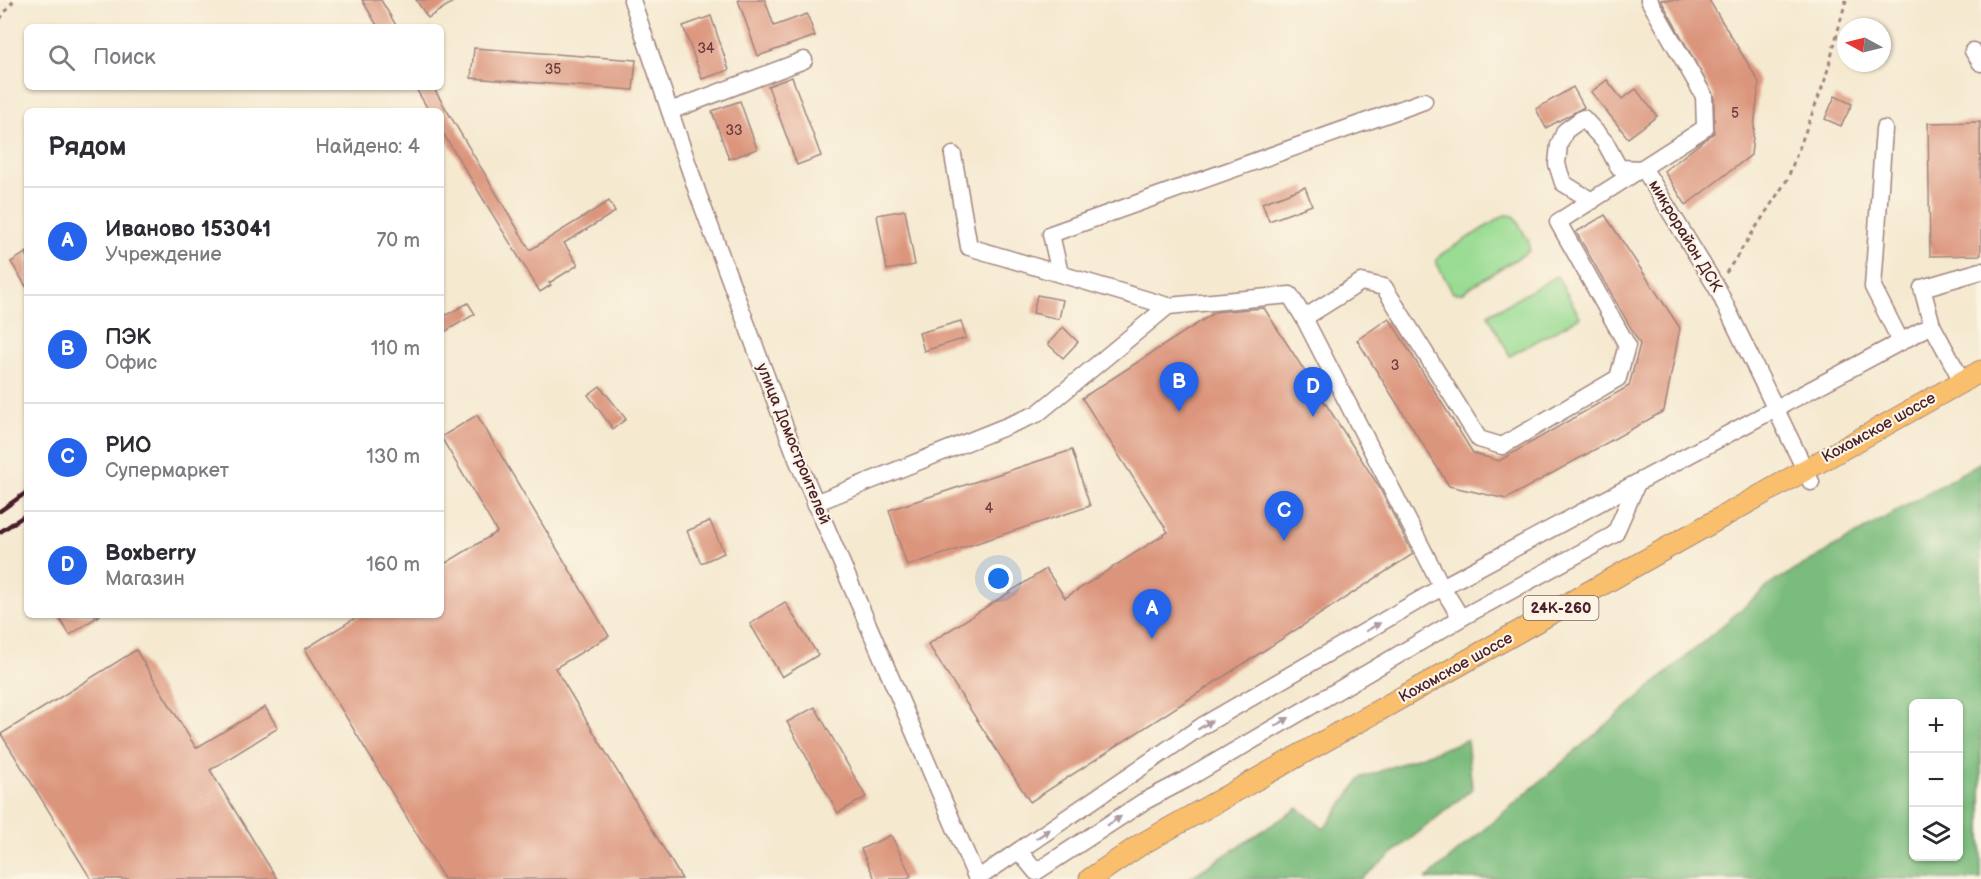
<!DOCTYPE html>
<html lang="ru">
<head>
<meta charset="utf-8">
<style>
	:root { --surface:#fff; --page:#f2f2f3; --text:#2b2b33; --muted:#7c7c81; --line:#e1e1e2; --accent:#2563eb }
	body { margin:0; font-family:"Balsamiq Sans",sans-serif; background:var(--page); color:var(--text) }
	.controls { position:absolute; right:18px; bottom:18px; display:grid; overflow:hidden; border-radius:9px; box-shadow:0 2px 4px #0004 }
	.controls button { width:54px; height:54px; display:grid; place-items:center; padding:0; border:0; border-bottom:2px solid var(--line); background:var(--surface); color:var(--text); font:30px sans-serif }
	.compass { position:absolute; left:1837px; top:18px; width:54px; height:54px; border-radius:50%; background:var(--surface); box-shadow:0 2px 4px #0004; rotate:277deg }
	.you { position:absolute; left:999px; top:579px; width:21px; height:21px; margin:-15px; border:4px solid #fff; border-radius:50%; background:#1a73e8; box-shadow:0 0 0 9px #1a73e833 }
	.badge { display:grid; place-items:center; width:39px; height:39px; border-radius:50%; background:var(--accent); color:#fff; font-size:20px; font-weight:700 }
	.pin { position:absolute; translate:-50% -50px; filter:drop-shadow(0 2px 3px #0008) }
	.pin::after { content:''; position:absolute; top:32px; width:21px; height:18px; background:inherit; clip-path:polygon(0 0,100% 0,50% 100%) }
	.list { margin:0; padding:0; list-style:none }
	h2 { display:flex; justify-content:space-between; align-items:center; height:78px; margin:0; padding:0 24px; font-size:26px }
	h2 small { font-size:20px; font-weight:400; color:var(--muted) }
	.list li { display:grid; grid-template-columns:39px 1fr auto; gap:18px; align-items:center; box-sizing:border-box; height:108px; padding:0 24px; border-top:2px solid var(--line) }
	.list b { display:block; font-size:22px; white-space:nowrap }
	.list p { margin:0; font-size:20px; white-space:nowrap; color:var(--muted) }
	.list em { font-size:20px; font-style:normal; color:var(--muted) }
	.icon { flex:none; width:33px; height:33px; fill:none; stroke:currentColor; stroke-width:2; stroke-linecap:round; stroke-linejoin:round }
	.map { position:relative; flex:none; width:1981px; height:879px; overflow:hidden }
	.search { position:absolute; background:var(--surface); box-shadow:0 2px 4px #0004; left:24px; top:24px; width:420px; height:66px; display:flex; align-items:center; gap:15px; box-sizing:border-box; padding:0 21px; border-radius:9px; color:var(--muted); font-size:22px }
	.panel { position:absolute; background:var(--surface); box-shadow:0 2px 4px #0004; left:24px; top:108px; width:420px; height:510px; border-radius:9px }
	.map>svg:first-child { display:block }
</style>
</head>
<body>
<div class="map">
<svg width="1981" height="879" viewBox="0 0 1981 879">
	<rect width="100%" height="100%" fill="#fcf5e5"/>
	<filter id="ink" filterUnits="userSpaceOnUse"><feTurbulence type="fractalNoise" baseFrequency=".0167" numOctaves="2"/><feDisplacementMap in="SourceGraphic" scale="12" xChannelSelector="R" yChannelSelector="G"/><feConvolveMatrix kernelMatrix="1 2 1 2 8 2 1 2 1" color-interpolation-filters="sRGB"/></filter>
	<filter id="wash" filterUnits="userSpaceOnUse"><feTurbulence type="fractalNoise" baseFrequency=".008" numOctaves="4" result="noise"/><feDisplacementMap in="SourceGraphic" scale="24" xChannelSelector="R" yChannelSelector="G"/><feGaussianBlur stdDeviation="1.35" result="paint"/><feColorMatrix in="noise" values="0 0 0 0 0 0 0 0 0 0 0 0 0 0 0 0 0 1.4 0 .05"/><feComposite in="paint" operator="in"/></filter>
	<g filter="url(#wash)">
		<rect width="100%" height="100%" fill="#f5e9d0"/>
		<!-- green -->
		<g fill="#99dc93" stroke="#727e5f" stroke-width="1.5">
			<polygon points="1505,215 1514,216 1529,242 1529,251 1461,293 1453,293 1436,262 1440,255"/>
			<polygon points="1557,276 1580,317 1510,356 1488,315"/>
		</g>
		<!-- forest -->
		<g fill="#7abc7d" stroke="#626e54" stroke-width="1.5" fill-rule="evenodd">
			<path d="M1981,462V879H1426L1772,583ZM1914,704H1958V856H1914Z"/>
			<polygon points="1467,740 1472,789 1361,879 1188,879 1298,808 1324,829 1361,778"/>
		</g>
		<g id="blocks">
			<!-- building -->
			<g fill="#dc957d">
				<polygon points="362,0 381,0 397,27 378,27"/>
				<polygon points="416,0 456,0 428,18"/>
				<polygon points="738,0 765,0 774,26 807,14 815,36 758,56"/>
				<polygon points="1661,0 1709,0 1759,82 1751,155 1686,205 1664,171 1714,133 1714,96"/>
				<polygon points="711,16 729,70 702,79 683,26"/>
				<polygon points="474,48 636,60 633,90 471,78"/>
				<polygon points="792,77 821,156 797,165 768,86"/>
				<polygon points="1607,80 1622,99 1636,89 1657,116 1628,138 1591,92"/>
				<polygon points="415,87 433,87 530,250 609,201 615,212 564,243 578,265 549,283 551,285 540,292 441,130 441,111 429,111"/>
				<polygon points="1573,87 1584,107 1546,128 1536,109"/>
				<polygon points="1835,96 1852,104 1841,126 1825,119"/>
				<polygon points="740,101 757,149 729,159 712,111"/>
				<polygon points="1980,122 1981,255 1930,256 1928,123"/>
				<polygon points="1305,187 1312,205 1269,221 1262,203"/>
				<polygon points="905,210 915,265 887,270 877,215"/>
				<polygon points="1605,215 1680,328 1664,411 1506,499 1449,486 1357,340 1389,318 1473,453 1499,461 1629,386 1640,344 1576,232"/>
				<polygon points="27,252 27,288 11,262"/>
				<polygon points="1037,295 1063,300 1059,319 1033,313"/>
				<polygon points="468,303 475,314 441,334 441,318"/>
				<polygon points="1264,308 1378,485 1413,554 1030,802 928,644 1046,569 1065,598 1168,532 1082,398 1215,312"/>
				<polygon points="961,321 966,338 924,351 919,333"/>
				<polygon points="1063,327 1078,342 1063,358 1048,344"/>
				<polygon points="600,386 626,419 613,429 588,395"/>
				<polygon points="477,415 609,636 555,668 682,879 444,879 305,649 360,615 441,615 441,566 497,532 441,437"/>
				<polygon points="1072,450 1090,506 907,566 889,510"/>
				<polygon points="710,521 724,553 701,563 687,531"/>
				<polygon points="785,602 818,655 782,677 750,624"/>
				<polygon points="57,615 100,615 70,635"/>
				<polygon points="136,650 196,748 265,707 278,728 210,770 277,879 91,879 1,734"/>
				<polygon points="815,707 866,797 838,813 787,722"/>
				<polygon points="891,835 911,876 904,879 875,879 861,849"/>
			</g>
		</g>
	</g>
	<g filter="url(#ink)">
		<use href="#blocks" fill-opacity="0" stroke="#a0847e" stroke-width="1.5"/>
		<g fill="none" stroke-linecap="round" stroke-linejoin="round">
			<defs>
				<g id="minor">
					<polyline points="632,0 698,194 797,459 977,879"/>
					<polyline points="1973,51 1981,63"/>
					<polyline points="670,111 804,60"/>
					<polyline points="1884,129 1873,287 1901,342"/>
					<polyline points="1592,201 1563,183 1557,164 1559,145 1565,131 1583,118 1605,142 1619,168 1644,169 1717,288 1811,482"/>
					<polyline points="1060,274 1051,234 1424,101"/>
					<polyline points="1168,306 1290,295 1304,318 1442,587 1461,618"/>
					<polyline points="1304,318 1361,282 1384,287 1479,439 1502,446 1618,378 1627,345 1558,222 1705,128 1704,96 1649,0"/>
					<polyline points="1932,325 1922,288 1981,271"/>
					<polyline points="815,503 1037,414 1168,306 969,247 953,155"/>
					<polyline points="1019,851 1036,872 1143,802 1185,780 1461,618 1615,534 1637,483"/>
					<polyline points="977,879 1202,726 1442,587 1932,325 1962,381"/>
				</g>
				<polyline id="major" points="1090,879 1140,845 1981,371"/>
			</defs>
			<!-- minor casing -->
			<use href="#minor" stroke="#a0847e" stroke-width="19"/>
			<!-- major casing -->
			<use href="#major" stroke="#a0847e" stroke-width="23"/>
			<!-- path -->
			<g stroke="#a0847e" stroke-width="3" stroke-dasharray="4.5 4.5" stroke-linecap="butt">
				<polyline points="0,19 14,0"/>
				<polyline points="1726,273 1787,180 1825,80 1846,0"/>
			</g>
			<!-- minor -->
			<use href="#minor" stroke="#fff" stroke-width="16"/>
			<!-- major -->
			<use href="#major" stroke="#f9bf6d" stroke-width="21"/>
			<!-- rail -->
			<g stroke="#4a1f2b" stroke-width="4.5">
				<polyline points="0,511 27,492"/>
				<polyline points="0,532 27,514"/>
			</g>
		</g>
		<!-- one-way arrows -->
		<defs><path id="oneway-solid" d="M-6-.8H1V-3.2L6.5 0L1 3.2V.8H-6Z" transform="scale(1.5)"/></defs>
		<g fill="#ae9aa0">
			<use href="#oneway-solid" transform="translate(1373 627) rotate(-30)"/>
			<use href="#oneway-solid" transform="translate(1282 722) rotate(-31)"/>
			<use href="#oneway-solid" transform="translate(1205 725) rotate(-32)"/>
			<use href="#oneway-solid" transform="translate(1114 821) rotate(-33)"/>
			<use href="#oneway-solid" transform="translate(1043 834) rotate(-34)"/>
		</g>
	</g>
	<g text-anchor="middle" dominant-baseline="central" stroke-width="4.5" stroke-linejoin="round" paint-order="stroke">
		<!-- number labels -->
		<g font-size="14" fill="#6e3c40">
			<text x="706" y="48">34</text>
			<text x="553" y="69">35</text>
			<text x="1735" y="113">5</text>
			<text x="734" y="130">33</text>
			<text x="1395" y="365">3</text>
			<text x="989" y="508">4</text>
		</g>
		<!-- shield labels -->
		<rect fill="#fcf5e5" stroke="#7f5f63" stroke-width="1.5" x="1523.5" y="596" width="75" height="24" rx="4.5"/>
		<g font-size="15" font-weight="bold" fill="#4a1f2b">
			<text x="1561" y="608">24К-260</text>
		</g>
		<!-- street labels -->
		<g font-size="16" fill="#4a1f2b" stroke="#fcf5e5">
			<text transform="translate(1685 236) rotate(59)">микрорайон ДСК</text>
			<text transform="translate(1879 428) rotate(-29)">Кохомское шоссе</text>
			<text transform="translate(793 444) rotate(68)">улица Домостроителей</text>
			<text transform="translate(1456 668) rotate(-29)">Кохомское шоссе</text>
		</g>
	</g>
</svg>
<div class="controls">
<button>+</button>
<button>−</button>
<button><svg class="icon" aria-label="layers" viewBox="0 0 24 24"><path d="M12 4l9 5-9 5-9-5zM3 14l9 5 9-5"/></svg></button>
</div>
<svg class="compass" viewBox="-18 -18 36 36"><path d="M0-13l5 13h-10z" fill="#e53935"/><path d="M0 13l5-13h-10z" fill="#7c7c81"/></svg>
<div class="you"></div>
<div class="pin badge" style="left:1152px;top:639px">A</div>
<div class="pin badge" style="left:1179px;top:412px">B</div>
<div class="pin badge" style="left:1284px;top:541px">C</div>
<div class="pin badge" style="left:1313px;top:417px">D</div>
<div class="search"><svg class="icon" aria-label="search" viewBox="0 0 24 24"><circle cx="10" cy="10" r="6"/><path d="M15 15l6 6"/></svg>Поиск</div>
<section class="panel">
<h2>Рядом<small>Найдено: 4</small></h2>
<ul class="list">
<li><span class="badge">A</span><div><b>Иваново 153041</b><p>Учреждение</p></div><em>70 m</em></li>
<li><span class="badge">B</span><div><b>ПЭК</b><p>Офис</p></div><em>110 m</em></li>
<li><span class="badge">C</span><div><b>РИО</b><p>Супермаркет</p></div><em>130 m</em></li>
<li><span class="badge">D</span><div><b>Boxberry</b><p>Магазин</p></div><em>160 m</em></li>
</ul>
</section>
</div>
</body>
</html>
